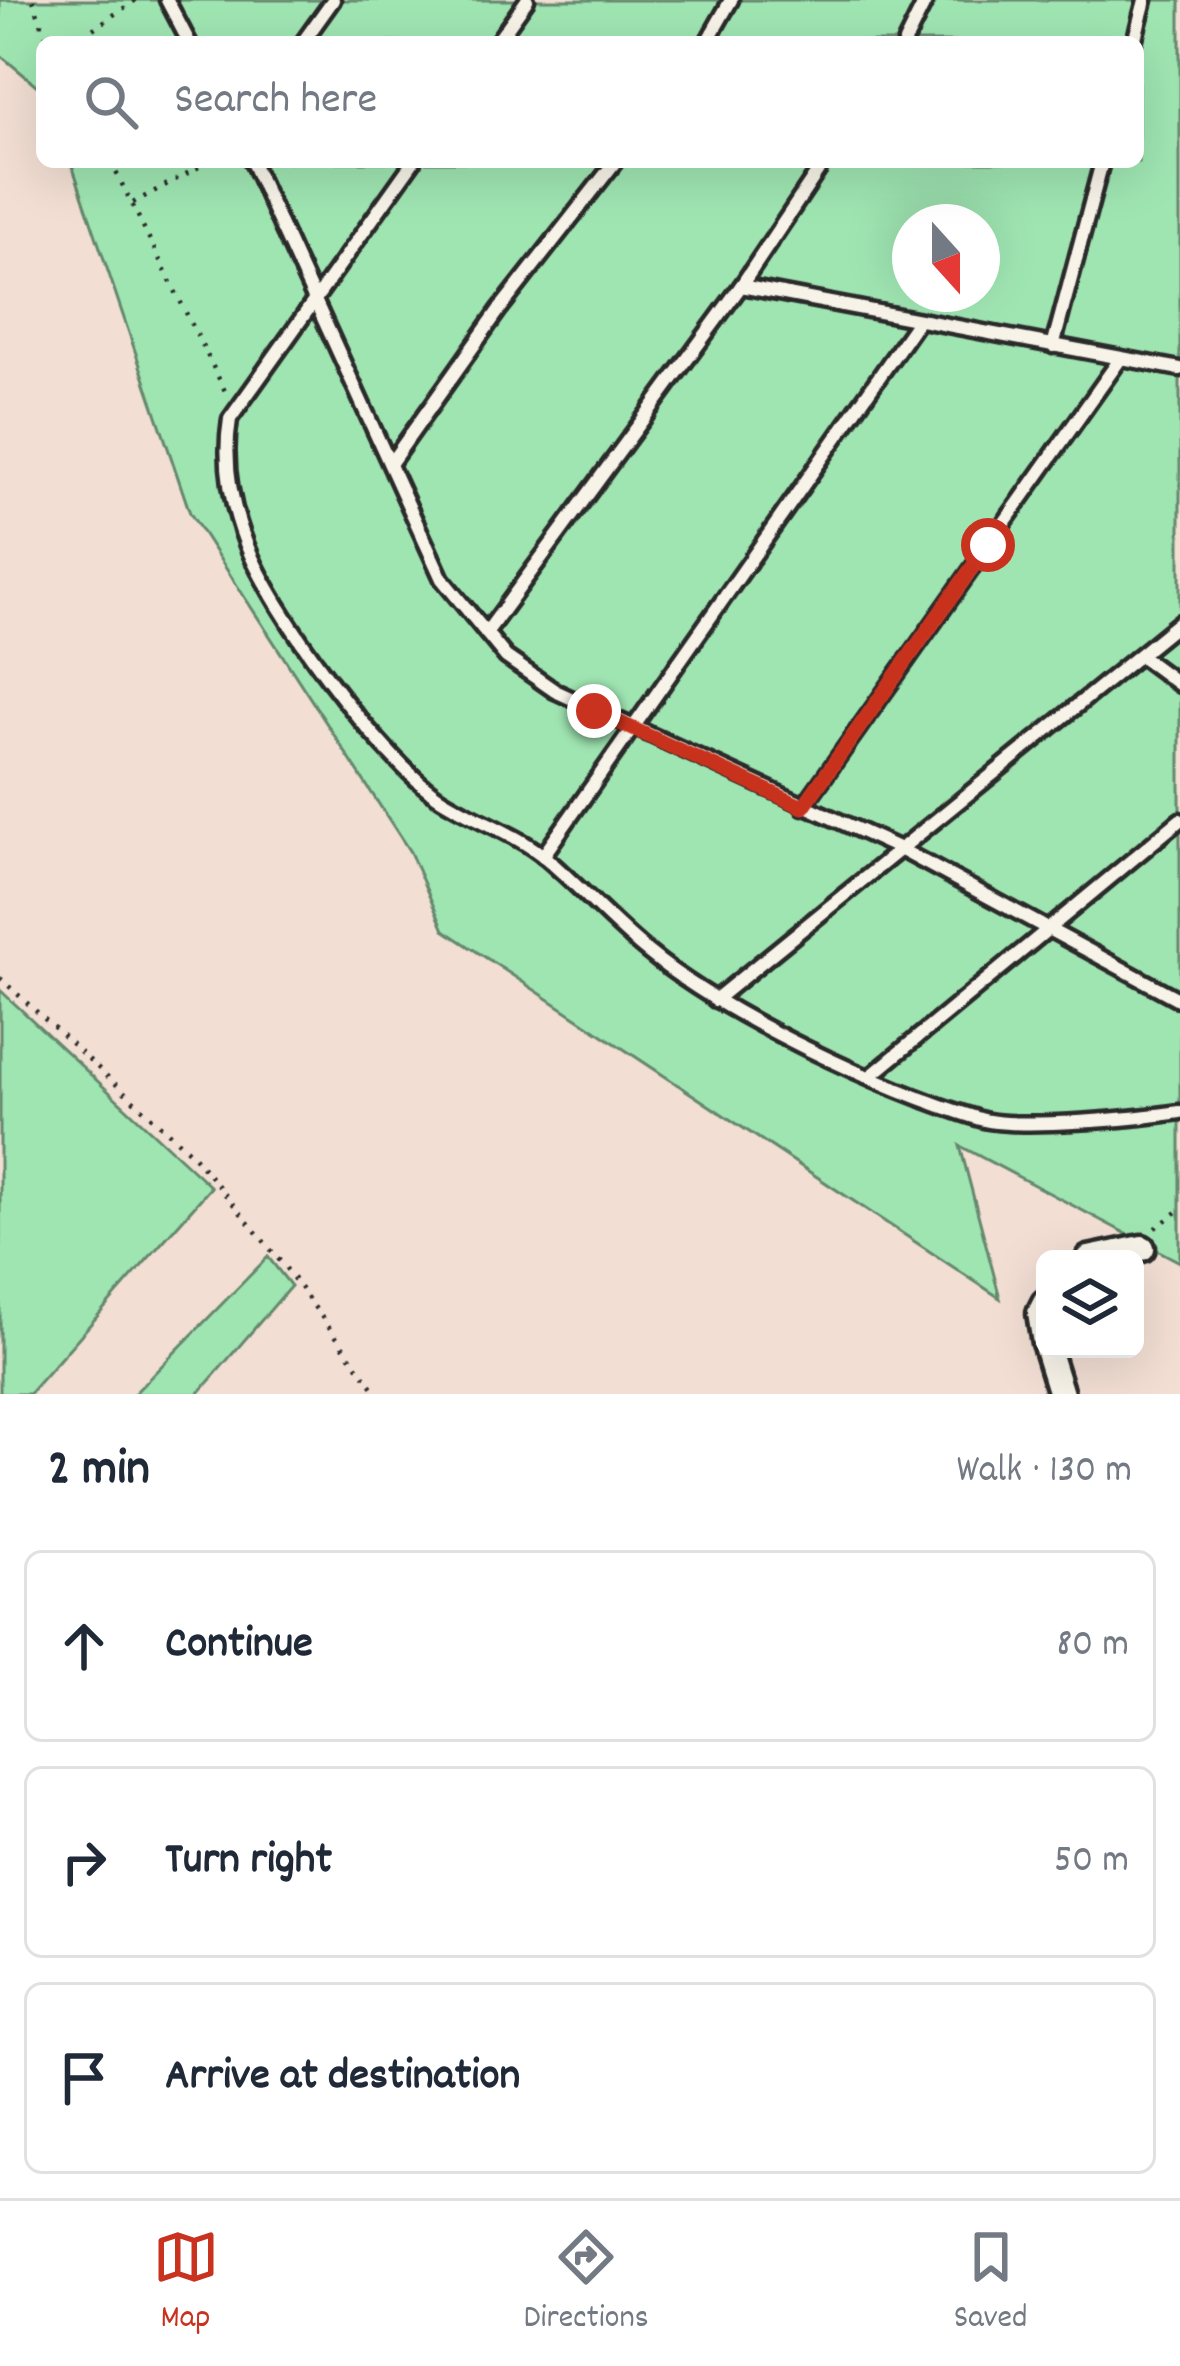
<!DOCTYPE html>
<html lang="en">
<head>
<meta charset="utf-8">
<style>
	:root { --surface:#fff; --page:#f6f6f7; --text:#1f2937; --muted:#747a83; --line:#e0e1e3; --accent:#c8321e }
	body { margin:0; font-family:Dekko,sans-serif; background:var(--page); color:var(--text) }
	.controls { position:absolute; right:36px; bottom:36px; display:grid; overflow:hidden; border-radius:18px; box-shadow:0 12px 48px #0002 }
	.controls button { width:108px; height:108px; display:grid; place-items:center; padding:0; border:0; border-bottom:3px solid var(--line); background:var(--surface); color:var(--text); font:60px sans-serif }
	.compass { position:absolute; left:892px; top:204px; width:108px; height:108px; border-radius:50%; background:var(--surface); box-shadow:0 12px 48px #0002; rotate:159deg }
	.stop { position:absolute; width:36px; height:36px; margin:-27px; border:9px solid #c8321e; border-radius:50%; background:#fff }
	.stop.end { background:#c8321e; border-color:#fff; box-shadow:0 3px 12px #0008 }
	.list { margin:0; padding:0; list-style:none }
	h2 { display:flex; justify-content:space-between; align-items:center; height:156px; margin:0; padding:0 48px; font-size:51px }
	h2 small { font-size:39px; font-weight:400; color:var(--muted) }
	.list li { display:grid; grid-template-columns:78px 1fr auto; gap:36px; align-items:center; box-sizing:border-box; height:192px; margin:0 24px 24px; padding:0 24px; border:3px solid var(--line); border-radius:18px }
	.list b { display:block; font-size:45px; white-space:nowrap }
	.list em { font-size:39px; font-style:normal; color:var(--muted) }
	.icon { flex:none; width:66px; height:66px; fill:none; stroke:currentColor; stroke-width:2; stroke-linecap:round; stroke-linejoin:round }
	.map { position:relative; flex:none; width:1180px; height:1394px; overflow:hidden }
	.search { position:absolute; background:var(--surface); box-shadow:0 12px 48px #0002; left:36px; right:36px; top:36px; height:132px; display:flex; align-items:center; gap:30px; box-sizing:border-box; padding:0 42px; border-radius:18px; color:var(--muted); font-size:45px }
	.sheet { height:804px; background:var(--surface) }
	nav { display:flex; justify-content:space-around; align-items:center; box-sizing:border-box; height:168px; border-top:3px solid var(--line); background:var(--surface); font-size:33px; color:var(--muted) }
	nav a { display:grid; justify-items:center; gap:6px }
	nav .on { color:var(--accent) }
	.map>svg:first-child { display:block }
</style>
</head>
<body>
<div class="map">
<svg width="1180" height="1394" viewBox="0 0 1180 1394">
	<rect width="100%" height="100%" fill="#f2ded3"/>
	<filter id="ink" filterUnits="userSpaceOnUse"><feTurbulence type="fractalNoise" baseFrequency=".00833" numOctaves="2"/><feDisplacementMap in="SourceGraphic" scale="24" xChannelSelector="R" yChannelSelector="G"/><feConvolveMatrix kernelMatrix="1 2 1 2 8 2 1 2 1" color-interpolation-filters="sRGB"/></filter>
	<g filter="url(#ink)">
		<!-- green -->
		<g fill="#9fe5b2" stroke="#65886e" stroke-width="3" fill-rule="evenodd">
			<path d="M0,0H1180V1262L960,1146L1000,1298L444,930L410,852L190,513L71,162H1138V42H42V90L0,55ZM910,222H982V294H910Z"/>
			<polygon points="0,990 211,1187 29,1394 0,1394"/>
			<polygon points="268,1257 291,1286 198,1394 134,1394"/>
		</g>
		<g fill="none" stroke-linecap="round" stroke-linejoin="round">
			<defs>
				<g id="lane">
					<polyline points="167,0 189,42"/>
					<polyline points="303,42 333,0"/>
					<polyline points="497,42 527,0"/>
					<polyline points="707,42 731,0"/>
					<polyline points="905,42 926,0"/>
					<polyline points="1134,42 1145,0"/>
					<polyline points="252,162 442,579 506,657 555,691 898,848 1180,1000"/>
					<path d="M413,162L230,419C223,462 230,502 246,543C271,611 378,755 437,796C471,819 515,832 547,859C582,889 612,923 648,952C727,1017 882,1089 980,1119C1015,1130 1140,1118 1180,1112"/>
					<polyline points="741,286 1180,369"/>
					<polyline points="1053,346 1102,162"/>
					<polyline points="390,464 499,310 615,162"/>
					<polyline points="486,633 741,286 824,162"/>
					<polyline points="1142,657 1180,685"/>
					<polyline points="803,807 1121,358"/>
					<polyline points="543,856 919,320"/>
					<polyline points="715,1000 1180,622"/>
					<polyline points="872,1075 1180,820"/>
				</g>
				<g id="street">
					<polyline points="1089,1259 1142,1248"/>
					<polyline points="1045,1303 1040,1313 1045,1343"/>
					<polyline points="1047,1349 1061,1394"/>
				</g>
			</defs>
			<!-- lane casing -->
			<use href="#lane" stroke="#2b2b2b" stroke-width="21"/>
			<!-- street casing -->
			<use href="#street" stroke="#2b2b2b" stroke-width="33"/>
			<!-- path -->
			<g stroke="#2b2b2b" stroke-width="4.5" stroke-dasharray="3 9" stroke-linecap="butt">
				<polyline points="33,0 48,42"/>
				<polyline points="73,42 136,0"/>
				<polyline points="111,162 226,393"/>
				<polyline points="133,203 208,162"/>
				<polyline points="0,978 192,1154 285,1267 378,1394"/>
				<polyline points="1155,1228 1180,1210"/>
			</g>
			<!-- lane -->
			<use href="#lane" stroke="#f7f3e8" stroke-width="12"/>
			<!-- street -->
			<use href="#street" stroke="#f7f3e8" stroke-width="24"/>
		</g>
	</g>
	<g fill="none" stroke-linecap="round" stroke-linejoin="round" filter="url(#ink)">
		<!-- route -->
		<polyline stroke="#c8321e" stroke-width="15" points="594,711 803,807 988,545"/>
	</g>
</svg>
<div class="controls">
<button><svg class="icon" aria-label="layers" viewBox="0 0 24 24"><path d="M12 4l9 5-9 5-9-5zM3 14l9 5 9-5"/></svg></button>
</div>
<svg class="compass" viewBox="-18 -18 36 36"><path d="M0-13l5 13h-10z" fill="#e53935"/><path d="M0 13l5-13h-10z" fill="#747a83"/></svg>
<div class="stop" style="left:988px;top:545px"></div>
<div class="stop end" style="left:594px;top:711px"></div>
<div class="search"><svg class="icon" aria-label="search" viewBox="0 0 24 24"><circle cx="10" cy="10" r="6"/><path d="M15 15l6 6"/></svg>Search here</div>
</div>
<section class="sheet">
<h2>2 min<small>Walk · 130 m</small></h2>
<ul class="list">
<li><svg class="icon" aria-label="ahead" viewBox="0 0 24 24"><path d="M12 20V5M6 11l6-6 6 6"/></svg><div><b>Continue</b></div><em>80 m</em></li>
<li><svg class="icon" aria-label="right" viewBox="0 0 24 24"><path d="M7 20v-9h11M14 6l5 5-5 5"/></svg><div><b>Turn right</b></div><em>50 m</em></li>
<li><svg class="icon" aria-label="arrive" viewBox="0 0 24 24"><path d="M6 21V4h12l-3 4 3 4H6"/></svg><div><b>Arrive at destination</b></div></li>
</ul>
</section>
<nav>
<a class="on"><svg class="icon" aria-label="map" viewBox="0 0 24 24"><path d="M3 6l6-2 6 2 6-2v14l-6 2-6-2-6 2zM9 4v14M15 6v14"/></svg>Map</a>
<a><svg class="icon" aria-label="directions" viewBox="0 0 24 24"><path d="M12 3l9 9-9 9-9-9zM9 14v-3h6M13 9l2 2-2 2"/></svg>Directions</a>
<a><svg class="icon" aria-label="saved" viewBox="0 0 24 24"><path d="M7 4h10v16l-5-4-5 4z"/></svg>Saved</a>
</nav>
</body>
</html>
